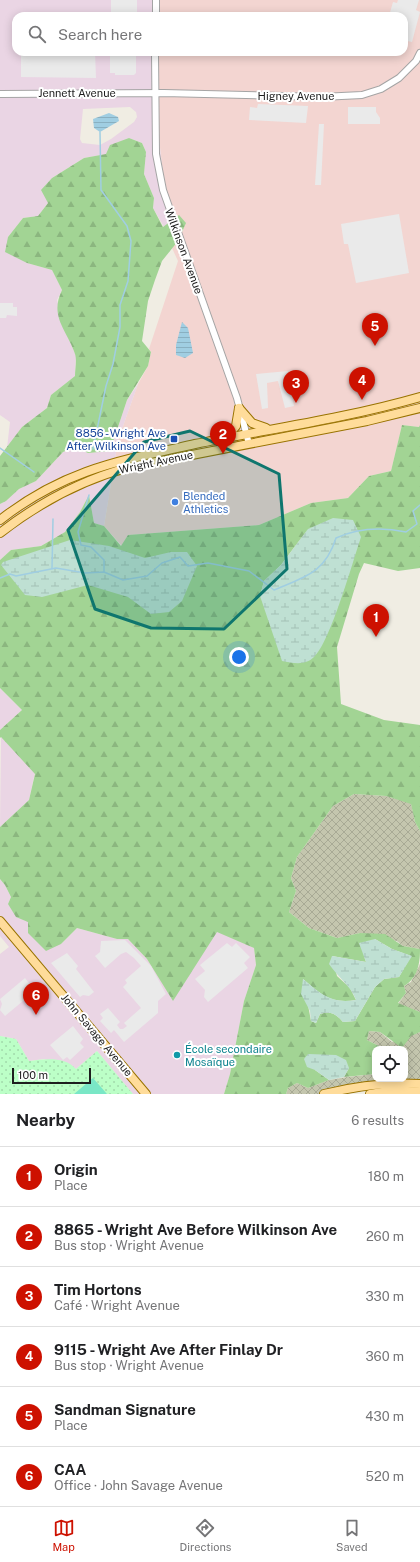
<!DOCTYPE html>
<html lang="en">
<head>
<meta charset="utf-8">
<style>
	:root { --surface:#fff; --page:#f6f6f6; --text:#202124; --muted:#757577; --line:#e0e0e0; --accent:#cd1100 }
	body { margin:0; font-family:"Public Sans",sans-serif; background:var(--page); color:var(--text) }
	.controls { position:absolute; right:12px; bottom:12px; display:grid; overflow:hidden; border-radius:8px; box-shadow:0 2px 10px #0003 }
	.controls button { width:36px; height:36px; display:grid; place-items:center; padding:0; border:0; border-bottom:1px solid var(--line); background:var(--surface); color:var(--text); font:20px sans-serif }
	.scale { position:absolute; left:12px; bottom:10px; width:79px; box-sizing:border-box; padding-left:4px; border:2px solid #1e1e1e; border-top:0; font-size:11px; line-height:14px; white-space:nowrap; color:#1e1e1e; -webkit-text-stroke:3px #fff; paint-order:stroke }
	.you { position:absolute; left:239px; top:657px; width:14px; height:14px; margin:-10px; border:3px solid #fff; border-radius:50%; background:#1a73e8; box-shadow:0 0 0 6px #1a73e833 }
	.badge { display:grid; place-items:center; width:26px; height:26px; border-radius:50%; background:var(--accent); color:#fff; font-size:13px; font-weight:700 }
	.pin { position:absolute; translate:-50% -33px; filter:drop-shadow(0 1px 2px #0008) }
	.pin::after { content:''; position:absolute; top:21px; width:14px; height:12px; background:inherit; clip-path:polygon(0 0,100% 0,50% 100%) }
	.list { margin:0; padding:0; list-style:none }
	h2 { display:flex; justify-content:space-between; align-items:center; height:52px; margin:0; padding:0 16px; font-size:17px }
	h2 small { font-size:13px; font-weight:400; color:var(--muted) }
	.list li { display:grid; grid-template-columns:26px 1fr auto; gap:12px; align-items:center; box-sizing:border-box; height:60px; padding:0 16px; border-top:1px solid var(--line) }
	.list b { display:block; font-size:15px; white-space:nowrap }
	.list p { margin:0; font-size:13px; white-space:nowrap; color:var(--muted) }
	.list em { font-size:13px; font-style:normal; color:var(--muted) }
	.icon { flex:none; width:22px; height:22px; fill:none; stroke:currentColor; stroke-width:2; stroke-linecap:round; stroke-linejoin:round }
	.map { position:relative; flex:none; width:420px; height:1094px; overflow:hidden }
	.search { position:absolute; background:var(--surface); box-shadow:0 2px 10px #0003; left:12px; right:12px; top:12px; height:44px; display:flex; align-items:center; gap:10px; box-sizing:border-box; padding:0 14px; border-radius:12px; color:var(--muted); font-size:15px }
	.sheet { height:412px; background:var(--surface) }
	nav { display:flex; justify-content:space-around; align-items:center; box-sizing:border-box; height:56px; border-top:1px solid var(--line); background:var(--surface); font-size:11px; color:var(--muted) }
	nav a { display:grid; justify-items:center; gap:2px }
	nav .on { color:var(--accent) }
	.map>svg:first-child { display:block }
</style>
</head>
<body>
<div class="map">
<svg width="420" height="1094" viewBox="0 0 420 1094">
	<defs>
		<pattern id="construction-cross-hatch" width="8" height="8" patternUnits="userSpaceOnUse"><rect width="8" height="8" fill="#c4c6ae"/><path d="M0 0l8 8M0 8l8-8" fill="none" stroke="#a8aa95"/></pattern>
		<pattern id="forest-firs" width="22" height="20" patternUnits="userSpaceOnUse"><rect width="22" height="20" fill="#a2d494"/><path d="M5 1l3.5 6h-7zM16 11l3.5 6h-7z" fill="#8bb67f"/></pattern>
		<pattern id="wetland-marsh" width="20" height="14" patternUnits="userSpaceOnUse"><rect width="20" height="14" fill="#bfe0d3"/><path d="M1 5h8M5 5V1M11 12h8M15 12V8" fill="none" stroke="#a4c0b5"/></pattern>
		<pattern id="park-dots" width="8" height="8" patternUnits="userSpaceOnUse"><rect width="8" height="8" fill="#bcffc7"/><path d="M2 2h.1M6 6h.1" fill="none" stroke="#a1daaa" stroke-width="1.8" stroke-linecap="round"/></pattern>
		<pattern id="water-rules" width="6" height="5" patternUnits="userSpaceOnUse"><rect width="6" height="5" fill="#a0cee2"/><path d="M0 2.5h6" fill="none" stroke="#89b0c1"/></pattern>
	</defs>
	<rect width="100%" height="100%" fill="#f0ede3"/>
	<!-- commercial -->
	<polygon fill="#f3d5d1" points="154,0 420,0 420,425 419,427 402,425 391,471 369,476 348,498 311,503 259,525 128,535 122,546 104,526 118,440 138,384 148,366 151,352 149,349 178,261 172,248 178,241 178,216 169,223 152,81 153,52 404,52 404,16 153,16"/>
	<!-- industrial -->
	<g fill="#ead5e4" fill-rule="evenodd">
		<path d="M0,0H154L153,16H16V52H153L152,81L169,223L164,227L153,208L154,198L144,174L146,152L142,143L129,138L107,154L84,158L52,178L48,203L38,216L23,218L8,237L27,263L52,270L62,290L57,300L69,339L76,356L75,376L51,395L47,408L22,427L7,448L10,422L0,415ZM130,107L136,112L137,117L134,122L111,139L100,145L82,143L80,139L83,109Z"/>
		<polygon points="138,384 118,440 104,526 94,523 89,495 80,512 65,532 41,546 11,550 0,560 0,504 6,501 19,489 36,481 63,452 75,447 88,453 110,451 127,400"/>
		<polygon points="0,688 22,710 0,730"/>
		<polygon points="1,737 35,773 29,800 0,827"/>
		<polygon points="0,879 5,885 11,897 8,904 28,922 61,944 77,928 117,939 128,939 147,959 173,1000 217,931 254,948 256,965 244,1001 230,1074 224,1094 133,1094 97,1051 76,1069 44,1059 29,1061 16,1039 0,1036 0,954 9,947 0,936"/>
	</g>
	<!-- construction -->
	<g fill="url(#construction-cross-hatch)">
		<polygon points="354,794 386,796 411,803 415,822 420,831 420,949 403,946 397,941 360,933 337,938 309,928 289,912 296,891 291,878 297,857 333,806"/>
		<polygon points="420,964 420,1012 398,1004 406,993 404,986 411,982"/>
		<polygon points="369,1031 380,1032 392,1042 420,1032 420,1089 352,1089 337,1094 286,1094 288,1088 297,1083 308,1088 329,1080 347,1077 375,1074 375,1079 405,1079 405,1049 385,1049 367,1040"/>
	</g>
	<!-- forest -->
	<g fill="url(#forest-firs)" fill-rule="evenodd">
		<path d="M129,138L142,143L146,152L144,174L154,198L153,208L163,227L179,215L186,223L178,241L162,261L155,280L148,301L142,341L151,352L148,366L127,400L110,451L88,453L75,447L63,452L36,481L19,489L6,501L0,504V456L22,427L47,408L51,395L75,376C75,369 77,360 75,354C67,330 49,317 62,290L52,270L27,263L5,252L8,237L23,218L38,216L48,203L41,190L52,178L84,158L106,154L110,145Z"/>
		<path d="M402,425L419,427L420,425V568L398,571L364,563L359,574L337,647L341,704L384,720L420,725V831L415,822L411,804L386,796L354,794L333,806L297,857L291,878L296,891L289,912L309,928L337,938L360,933L385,934L403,946L420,949C420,963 418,978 404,986L406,993L398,1003L420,1012V1032L411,1036L402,1048L380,1032L369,1031L367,1040L385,1049H375V1074L344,1077L349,1068L315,1070L329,1080L308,1088L297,1083L288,1088L286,1094H224L230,1074L244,1001L256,965L254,948L217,932L173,1001L147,959L128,939H117L77,928L61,944L46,951L28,933V922L16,917L8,904L11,897L5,885L0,879V827L29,800L35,774L1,737L0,738V730L22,710L0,688V560L11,550L41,546L65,532L80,512L89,495L94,523L104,526L121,546L128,535L259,525L311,503L348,498L369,476L391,471ZM308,529L260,596L264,581L281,565ZM375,939L392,949L411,956L399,977L384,979L375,987L355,1021L343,1022C336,1014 331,1011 320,1014L316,1023L311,1021L303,979C321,995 331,1004 356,1000L350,988L337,976L332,956L366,962L364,956Z"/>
	</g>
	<!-- wetland -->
	<g fill="url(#wetland-marsh)">
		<path d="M333,518L353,520L361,537C353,561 330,643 314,657C305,666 293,663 282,661L260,596L264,581L281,565L308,529Z"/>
		<polygon points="70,540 109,546 145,558 171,552 187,552 197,566 182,601 169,612 151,614 128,597 88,585 42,597 25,595 1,565 3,562"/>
		<path d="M375,939L392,949L412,956L399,977L384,979L375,987L355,1021L343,1022C336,1014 331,1011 320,1014L316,1023L311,1021L310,1011L301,994L303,979C321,994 331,1004 356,1000C351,986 338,977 329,964L332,956L366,962L359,943Z"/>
		<polygon points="308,1054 336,1055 346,1060 349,1068 344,1077 329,1080 315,1070 307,1067 304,1059"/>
	</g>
	<!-- park -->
	<path fill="url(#park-dots)" d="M0,1036L16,1039L29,1061C44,1059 65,1056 76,1069L97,1051L133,1094H0Z"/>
	<!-- pitch -->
	<polygon fill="#7ae7c6" points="93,1078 107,1094 74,1094"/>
	<!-- parking -->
	<g fill="#eaeaea">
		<rect x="111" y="0" width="26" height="16"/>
		<polygon points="398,0 419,0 416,10 420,12 412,42 407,41 405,49 404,16 389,16 393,2 397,3"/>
		<polygon points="21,52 95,52 96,78 21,77"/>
		<polygon points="110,52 136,52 136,73 134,75 115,75 115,73 110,73"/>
		<polygon points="258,104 308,106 306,123 249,120 250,107 257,108"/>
		<polygon points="348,107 376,107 376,112 380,118 380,124 348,124"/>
		<polygon points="319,124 324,124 321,185 315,185"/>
		<polygon points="399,214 409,273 356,283 348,244 344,244 341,224"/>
		<polygon points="0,303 13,303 13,307 17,307 17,316 7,315 6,318 0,318"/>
		<polygon points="288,371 294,406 285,408 278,381 267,383 268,408 262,409 256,374"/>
		<polygon points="125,940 151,966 166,994 158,1001 158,1013 124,1042 114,1030 111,1033 100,1021 103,1018 100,1014 108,1008 120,1022 117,1025 120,1029 123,1029 127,1026 124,1023 141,1008 123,987 127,983 125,980 141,966 134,958 126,952 121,954 105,968 95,956 100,952 101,941"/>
		<polygon points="227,943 232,947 236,943 250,957 244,963 248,968 208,1002 204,997 205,990 195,979 205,971 200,965"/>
		<polygon points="67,953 78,966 76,969 94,992 89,996 83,995 80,997 51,963"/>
		<polygon points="25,978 35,991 5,1016 0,1010 2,1004 0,999"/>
		<polygon points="73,1026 83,1039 80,1043 84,1047 70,1060 67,1057 63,1060 50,1045"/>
	</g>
	<!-- water -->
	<g fill="url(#water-rules)">
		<polygon points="109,113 118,117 119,121 100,132 94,128 93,119"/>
		<polygon points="182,322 188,328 193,353 185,358 176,355 176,345"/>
	</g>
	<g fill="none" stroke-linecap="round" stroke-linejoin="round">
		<!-- stream -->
		<g stroke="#a0cee2" stroke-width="1.5">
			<polyline points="0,448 34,472"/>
			<polyline points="93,449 106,386 113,364 120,327 120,305 128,281 131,241 127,226 101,190 100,132"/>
			<polyline points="89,495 78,532 81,545 91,547 104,560 104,572"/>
			<polyline points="52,568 53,519"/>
			<path d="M0,578L10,574L16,576L56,568L85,573L104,572L123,580L147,576L162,563L180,557L188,566L208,563L249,571L274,590C305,577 325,573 336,538C358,528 382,527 406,532L417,524L413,511L420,505"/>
		</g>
		<defs>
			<g id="minor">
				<polyline points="156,16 156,0"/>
				<polyline points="155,52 156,154 163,190 237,398 249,444"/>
				<polyline points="0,94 164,93 321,97 362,95 381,89 399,78 416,61 420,53"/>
			</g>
			<g id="major">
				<polyline points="239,408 252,423 266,428"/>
				<polyline points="226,438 236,426 239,408"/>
				<path d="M0,520C64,470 118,461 195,444C270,429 347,418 420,397"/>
				<path d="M0,533C40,502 81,480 130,467L367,421L420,408"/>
				<polyline points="0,921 146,1094"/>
				<path d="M324,1094C356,1086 387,1082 420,1084"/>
				<polyline points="370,1094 395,1090 420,1092"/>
			</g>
		</defs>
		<!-- minor casing -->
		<use href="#minor" stroke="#a5a5a5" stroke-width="8"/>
		<!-- major casing -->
		<use href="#major" stroke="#997300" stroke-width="10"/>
		<!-- minor -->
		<use href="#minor" stroke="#fff" stroke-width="6"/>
		<!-- major -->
		<use href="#major" stroke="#ffdc9a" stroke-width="8"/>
	</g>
	<!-- marked area -->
	<path fill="#0f766e" fill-opacity="0.2" stroke="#0f766e" stroke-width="3" stroke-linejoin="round" d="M190,431L279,474L287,569L224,629L151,628L95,609L68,530L144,442Z"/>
	<!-- markers -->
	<rect fill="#1a4fb4" stroke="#fff" stroke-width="1.5" x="170" y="435" width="8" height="8" rx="2"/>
	<circle fill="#3f7fe0" stroke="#fff" stroke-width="1.5" cx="175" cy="502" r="4"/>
	<circle fill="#0f9aa8" stroke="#fff" stroke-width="1.5" cx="177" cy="1055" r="4"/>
	<g text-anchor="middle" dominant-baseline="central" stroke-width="4" stroke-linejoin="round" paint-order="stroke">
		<!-- street labels -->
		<g font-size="11" fill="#1e1e1e" stroke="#fff">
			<text x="77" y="93">Jennett Avenue</text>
			<text x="296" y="96">Higney Avenue</text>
			<text transform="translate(184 251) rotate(70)">Wilkinson Avenue</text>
			<text transform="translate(156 462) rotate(-12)">Wright Avenue</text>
			<text transform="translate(97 1035) rotate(50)">John Savage Avenue</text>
		</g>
		<!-- transit labels -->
		<g font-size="11" fill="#164399" stroke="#fff" text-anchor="end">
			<text x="166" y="433">8856 - Wright Ave<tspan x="166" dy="13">After Wilkinson Ave</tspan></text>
		</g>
		<!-- shop labels -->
		<g font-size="11" fill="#366cbe" stroke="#fff" text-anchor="start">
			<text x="183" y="496">Blended<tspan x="183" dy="13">Athletics</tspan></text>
		</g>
		<!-- culture labels -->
		<g font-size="11" fill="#0d838f" stroke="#fff" text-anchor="start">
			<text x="185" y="1049">École secondaire<tspan x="185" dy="13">Mosaïque</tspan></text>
		</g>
	</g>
</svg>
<div class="controls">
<button><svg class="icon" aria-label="locate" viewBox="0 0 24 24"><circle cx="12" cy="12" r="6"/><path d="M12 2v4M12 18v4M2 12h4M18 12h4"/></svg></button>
</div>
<div class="scale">100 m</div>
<div class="you"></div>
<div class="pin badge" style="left:376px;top:637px">1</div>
<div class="pin badge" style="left:223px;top:454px">2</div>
<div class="pin badge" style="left:296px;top:403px">3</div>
<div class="pin badge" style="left:362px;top:400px">4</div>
<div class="pin badge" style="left:375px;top:346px">5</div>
<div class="pin badge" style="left:36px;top:1015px">6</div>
<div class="search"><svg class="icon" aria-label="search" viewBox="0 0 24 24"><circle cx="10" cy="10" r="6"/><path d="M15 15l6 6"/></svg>Search here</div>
</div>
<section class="sheet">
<h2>Nearby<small>6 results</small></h2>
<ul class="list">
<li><span class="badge">1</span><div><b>Origin</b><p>Place</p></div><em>180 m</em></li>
<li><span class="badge">2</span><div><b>8865 - Wright Ave Before Wilkinson Ave</b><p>Bus stop · Wright Avenue</p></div><em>260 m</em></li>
<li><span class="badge">3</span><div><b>Tim Hortons</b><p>Café · Wright Avenue</p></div><em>330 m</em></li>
<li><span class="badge">4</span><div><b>9115 - Wright Ave After Finlay Dr</b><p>Bus stop · Wright Avenue</p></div><em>360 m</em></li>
<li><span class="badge">5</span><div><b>Sandman Signature</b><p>Place</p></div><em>430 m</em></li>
<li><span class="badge">6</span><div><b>CAA</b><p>Office · John Savage Avenue</p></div><em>520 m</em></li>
</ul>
</section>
<nav>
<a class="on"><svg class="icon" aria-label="map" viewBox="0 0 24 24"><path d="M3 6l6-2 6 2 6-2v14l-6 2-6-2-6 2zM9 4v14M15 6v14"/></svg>Map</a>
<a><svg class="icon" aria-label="directions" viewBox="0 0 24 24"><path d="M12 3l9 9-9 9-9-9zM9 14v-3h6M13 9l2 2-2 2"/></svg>Directions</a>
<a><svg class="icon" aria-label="saved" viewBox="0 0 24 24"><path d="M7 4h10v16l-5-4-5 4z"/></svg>Saved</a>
</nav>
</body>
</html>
